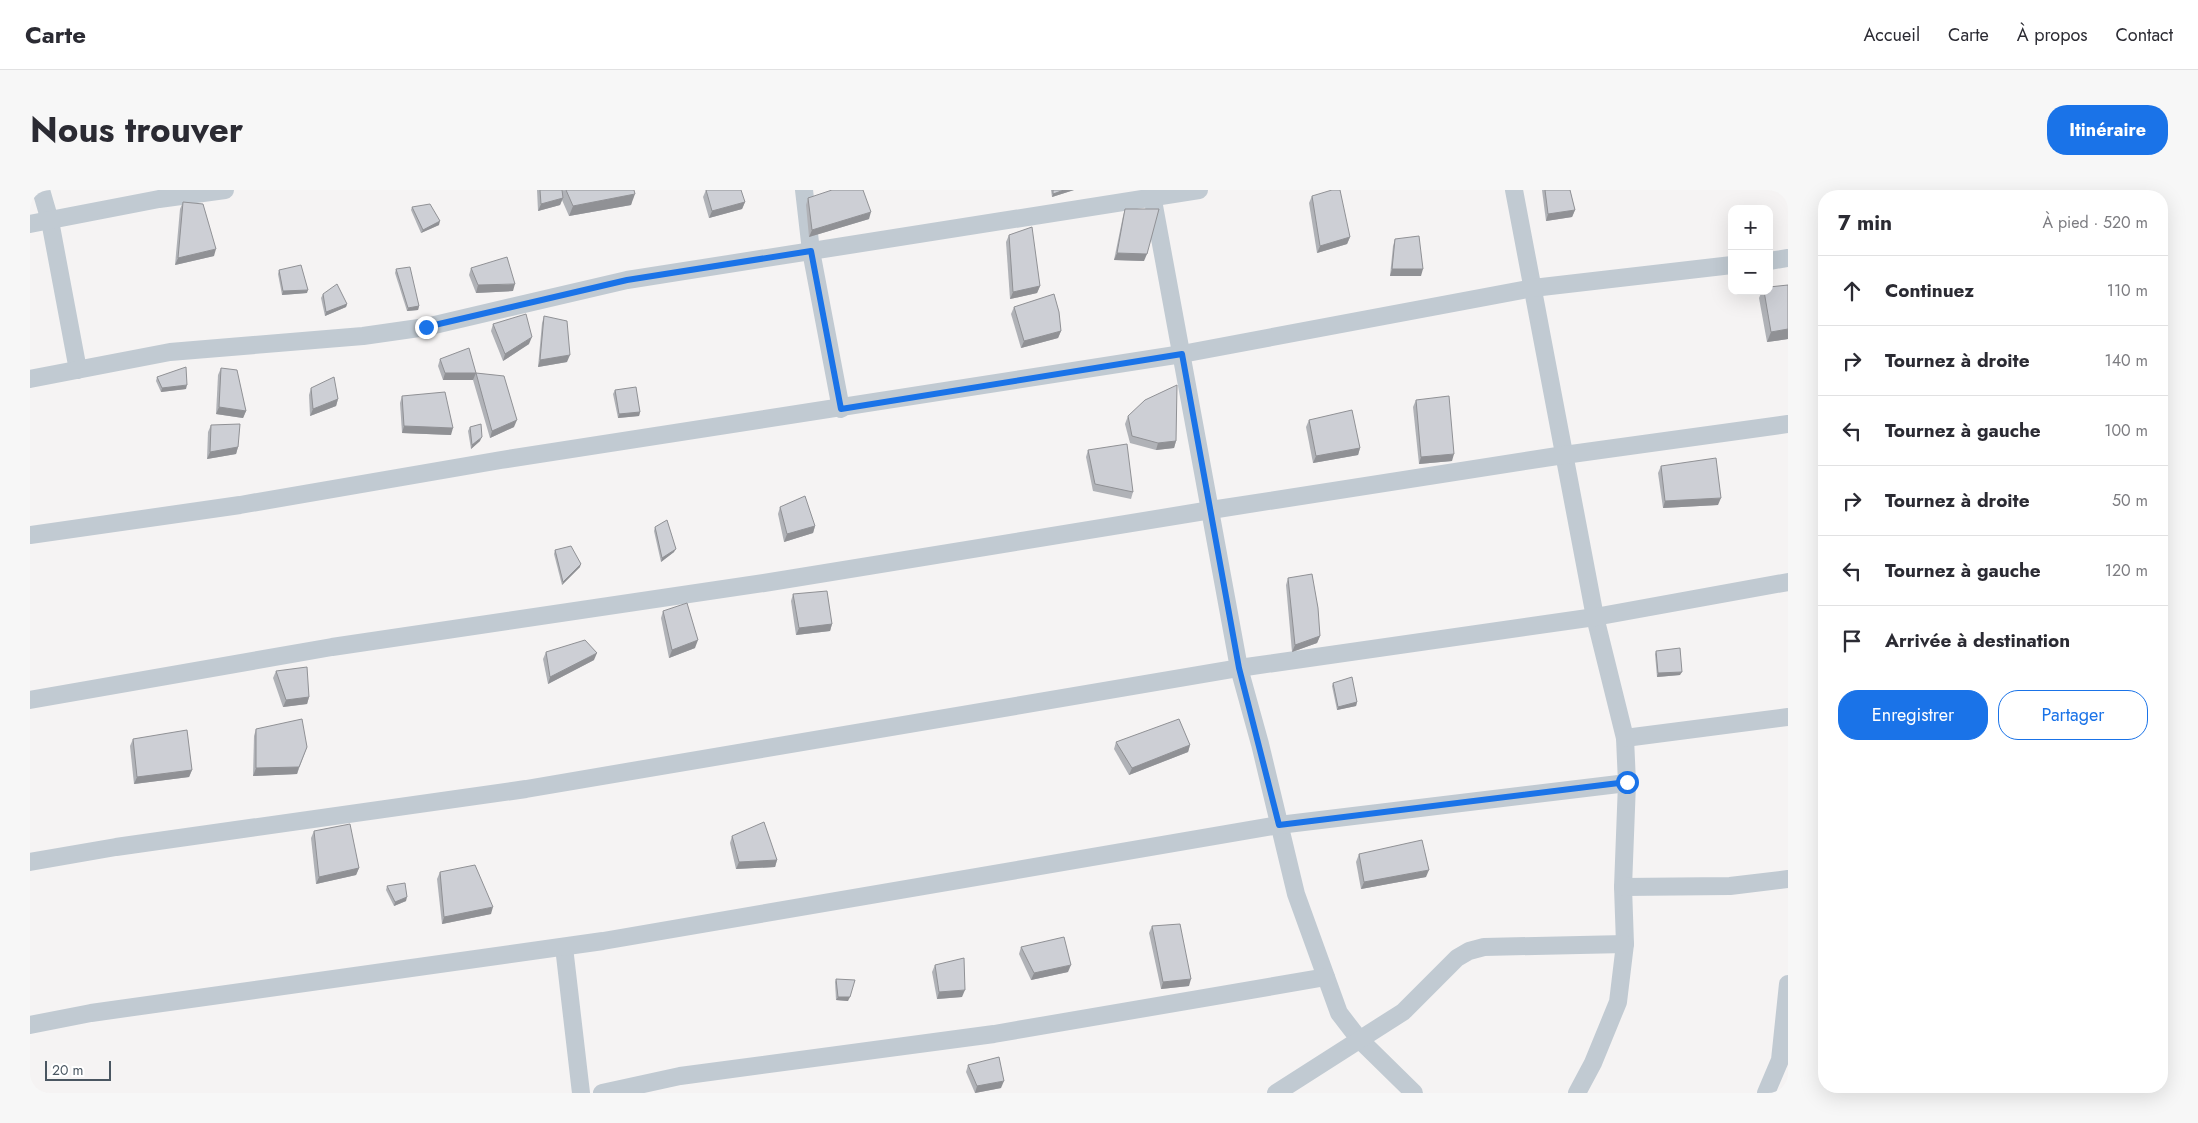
<!DOCTYPE html>
<html lang="fr">
<head>
<meta charset="utf-8">
<style>
	:root { --surface:#fff; --page:#f7f7f7; --text:#2b2b33; --muted:#7c7c81; --line:#e1e1e2; --accent:#1a73e8 }
	body { margin:0; font-family:Jost,sans-serif; background:var(--page); color:var(--text) }
	.controls { position:absolute; right:15px; top:15px; display:grid; overflow:hidden; border-radius:10px; box-shadow:0 5px 20px #0002 }
	.controls button { width:45px; height:45px; display:grid; place-items:center; padding:0; border:0; border-bottom:1px solid var(--line); background:var(--surface); color:var(--text); font:25px sans-serif }
	.scale { position:absolute; left:15px; bottom:12px; width:66px; box-sizing:border-box; padding-left:5px; border:2px solid #4a5661; border-top:0; font-size:14px; line-height:18px; white-space:nowrap; color:#4a5661; -webkit-text-stroke:4px #fff; paint-order:stroke }
	.stop { position:absolute; width:15px; height:15px; margin:-11px; border:4px solid #1a73e8; border-radius:50%; background:#fff }
	.stop.end { background:#1a73e8; border-color:#fff; box-shadow:0 1px 5px #0008 }
	.list { margin:0; padding:0; list-style:none }
	h2 { display:flex; justify-content:space-between; align-items:center; height:65px; margin:0; padding:0 20px; font-size:21px }
	h2 small { font-size:16px; font-weight:400; color:var(--muted) }
	.list li { display:grid; grid-template-columns:32px 1fr auto; gap:15px; align-items:center; box-sizing:border-box; height:70px; padding:0 20px; border-top:1px solid var(--line) }
	.list b { display:block; font-size:19px; white-space:nowrap }
	.list em { font-size:16px; font-style:normal; color:var(--muted) }
	.actions { display:flex; gap:10px; padding:15px 20px }
	.actions a { flex:1; padding:11px 0; border:1px solid var(--accent); border-radius:20px; text-align:center; font-size:18px; color:var(--accent) }
	.actions .main { background:var(--accent); color:#fff }
	.icon { flex:none; width:28px; height:28px; fill:none; stroke:currentColor; stroke-width:2; stroke-linecap:round; stroke-linejoin:round }
	.map { position:relative; flex:none; width:1758px; height:903px; overflow:hidden; border-radius:20px }
	header { display:flex; align-items:center; gap:30px; box-sizing:border-box; height:70px; padding:0 25px; background:var(--surface); border-bottom:1px solid var(--line) }
	header strong { font-size:24px }
	nav { display:flex; gap:28px; margin-inline-start:auto; font-size:18px }
	.intro { display:flex; align-items:center; justify-content:space-between; box-sizing:border-box; height:120px; padding:0 30px }
	h1 { margin:0; font-size:35px }
	.button { padding:12px 22px; border-radius:20px; background:var(--accent); color:#fff; font-size:18px; font-weight:700 }
	main { display:flex; gap:30px; padding:0 30px }
	aside { flex:1; background:var(--surface); border-radius:20px; box-shadow:0 5px 20px #0002 }
	.map>svg:first-child { display:block }
</style>
</head>
<body>
<header>
<strong>Carte</strong>
<nav><a>Accueil</a><a>Carte</a><a>À propos</a><a>Contact</a></nav>
</header>
<div class="intro"><h1>Nous trouver</h1><a class="button">Itinéraire</a></div>
<main>
<div class="map">
<svg width="1758" height="903" viewBox="0 0 1758 903">
	<rect width="100%" height="100%" fill="#f5f3f3"/>
	<g fill="none" stroke-linecap="round" stroke-linejoin="round">
		<!-- minor -->
		<g stroke="#c1cad2" stroke-width="18">
			<polyline points="11,0 20,31 48,180"/>
			<polyline points="774,0 781,61 811,219"/>
			<polyline points="1484,0 1565,427 1595,548 1597,593 1593,697 1595,754 1588,812 1563,873 1547,903"/>
			<polyline points="1122,5 1209,478 1230,554 1266,704 1309,823 1329,849 1384,903"/>
			<polyline points="0,34 129,9 195,0"/>
			<polyline points="1739,71 1758,68"/>
			<polyline points="0,189 140,162 333,146 396,137 597,90 1169,0"/>
			<polyline points="0,345 210,315 471,270 1152,164 1503,98 1702,75"/>
			<polyline points="0,510 302,457 734,393 1181,320 1534,265 1758,234"/>
			<polyline points="1595,548 1758,527"/>
			<polyline points="0,672 86,657 496,599 1209,478 1565,427 1758,392"/>
			<polyline points="1593,697 1700,696 1758,689"/>
			<polyline points="534,757 551,903"/>
			<polyline points="0,835 61,823 573,751 1249,635 1597,593"/>
			<polyline points="572,903 650,886 964,844 1296,787"/>
			<polyline points="1246,903 1373,822 1427,768 1439,761 1454,757 1595,754"/>
			<polyline points="1736,903 1750,870 1758,794"/>
		</g>
	</g>
	<!-- wall -->
	<g fill="#b0b2b7">
		<polygon points="507,0 604,0 601,15 539,26 532,10 530,15 508,21"/>
		<polygon points="676,0 715,12 712,19 679,28 673,7"/>
		<polygon points="1021,0 1044,0 1022,7"/>
		<polygon points="1512,0 1540,0 1545,20 1542,27 1516,31"/>
		<polygon points="1282,6 1320,47 1317,54 1287,63 1279,13"/>
		<polygon points="778,8 839,29 779,47 776,15"/>
		<polygon points="153,12 184,66 145,75 150,19"/>
		<polygon points="382,17 409,35 391,43 381,20"/>
		<polygon points="1095,19 1114,71 1084,70 1093,26"/>
		<polygon points="979,45 1010,96 1007,103 980,109 976,52"/>
		<polygon points="1365,49 1391,86 1360,86 1363,56"/>
		<polygon points="441,78 483,101 446,103 439,85"/>
		<polygon points="366,79 389,116 388,120 377,121 365,83"/>
		<polygon points="249,80 277,103 252,105 248,84"/>
		<polygon points="1758,95 1758,149 1737,152 1729,108 1732,101 1739,101"/>
		<polygon points="293,104 317,114 316,117 295,126 291,108"/>
		<polygon points="984,117 1031,141 1028,148 991,158 981,124"/>
		<polygon points="514,126 537,172 508,177 512,133"/>
		<polygon points="463,134 499,154 473,171 461,141"/>
		<polygon points="410,169 446,183 484,237 460,248 443,190 413,190 408,176"/>
		<polygon points="191,178 216,221 213,228 186,224 188,185"/>
		<polygon points="127,187 156,199 131,202 126,191"/>
		<polygon points="281,198 308,209 306,216 280,226 279,205"/>
		<polygon points="585,200 610,222 609,226 588,228 583,204"/>
		<polygon points="372,206 421,245 372,243 370,213"/>
		<polygon points="1386,210 1422,271 1389,274 1383,217"/>
		<polygon points="1098,226 1146,251 1144,258 1126,260 1100,253 1095,234"/>
		<polygon points="1279,230 1330,258 1328,265 1283,273 1276,237"/>
		<polygon points="181,235 208,257 206,264 177,269 178,242"/>
		<polygon points="440,237 450,251 441,259 438,241"/>
		<polygon points="1058,260 1103,302 1101,309 1063,301 1056,267"/>
		<polygon points="1631,276 1688,315 1633,318 1628,283"/>
		<polygon points="750,317 785,336 783,343 754,352 748,324"/>
		<polygon points="625,337 644,362 631,372 624,341"/>
		<polygon points="525,360 550,377 532,395 524,364"/>
		<polygon points="1258,388 1290,446 1287,453 1262,462 1256,395"/>
		<polygon points="763,404 802,434 800,441 766,445 761,411"/>
		<polygon points="633,421 665,458 639,468 631,428"/>
		<polygon points="1626,461 1650,485 1627,487 1625,464"/>
		<polygon points="516,462 564,470 518,494 513,469"/>
		<polygon points="246,481 279,507 277,514 253,517 243,488"/>
		<polygon points="1303,493 1327,512 1326,516 1307,520 1302,496"/>
		<polygon points="226,539 277,557 267,584 223,586 224,546"/>
		<polygon points="103,549 162,580 159,587 104,594 100,556"/>
		<polygon points="1086,552 1160,555 1158,562 1099,585 1084,559"/>
		<polygon points="284,641 329,678 326,685 286,694 281,648"/>
		<polygon points="702,646 747,670 745,677 706,679 700,653"/>
		<polygon points="1329,664 1396,687 1331,699 1326,672"/>
		<polygon points="410,682 461,724 412,734 407,689"/>
		<polygon points="357,696 376,711 364,716 356,700"/>
		<polygon points="1122,736 1159,796 1131,799 1119,743"/>
		<polygon points="991,757 1038,782 1001,790 989,764"/>
		<polygon points="905,775 932,807 907,809 902,782"/>
		<polygon points="806,789 818,811 806,810 805,792"/>
		<polygon points="938,875 971,898 945,903 936,882"/>
	</g>
	<!-- shaded-wall -->
	<g fill="#909195">
		<polygon points="1034,0 1044,0 1022,7 1023,4"/>
		<polygon points="605,4 601,15 539,26 543,16"/>
		<polygon points="533,8 530,15 508,21 511,14"/>
		<polygon points="715,12 712,19 679,28 682,21"/>
		<polygon points="1545,20 1542,27 1516,31 1518,24"/>
		<polygon points="841,22 839,29 779,47 782,40"/>
		<polygon points="410,31 409,35 391,43 393,40"/>
		<polygon points="1320,47 1317,54 1287,63 1290,56"/>
		<polygon points="186,59 184,66 145,75 148,68"/>
		<polygon points="1087,63 1117,64 1114,71 1084,70"/>
		<polygon points="1362,79 1393,79 1391,86 1360,86"/>
		<polygon points="485,94 483,101 446,103 448,95"/>
		<polygon points="1010,96 1007,103 980,109 983,102"/>
		<polygon points="278,100 277,103 252,105 253,101"/>
		<polygon points="317,114 316,117 295,126 296,122"/>
		<polygon points="389,116 388,120 377,121 378,118"/>
		<polygon points="1758,139 1758,149 1737,152 1741,142"/>
		<polygon points="1031,141 1028,148 991,158 994,151"/>
		<polygon points="502,147 499,154 473,171 475,164"/>
		<polygon points="540,165 537,172 508,177 510,170"/>
		<polygon points="415,183 446,183 443,190 413,190"/>
		<polygon points="157,195 156,199 131,202 132,198"/>
		<polygon points="308,209 306,216 280,226 283,219"/>
		<polygon points="189,217 216,221 213,228 186,224"/>
		<polygon points="610,222 609,226 588,228 589,224"/>
		<polygon points="487,230 484,237 460,248 462,241"/>
		<polygon points="374,236 423,238 421,245 372,243"/>
		<polygon points="452,247 450,251 441,259 442,255"/>
		<polygon points="1146,251 1144,258 1126,260 1128,253"/>
		<polygon points="208,257 206,264 177,269 180,262"/>
		<polygon points="1330,258 1328,265 1283,273 1286,266"/>
		<polygon points="1424,264 1422,271 1389,274 1391,267"/>
		<polygon points="1691,308 1688,315 1633,318 1635,311"/>
		<polygon points="785,336 783,343 754,352 757,344"/>
		<polygon points="646,359 644,362 631,372 632,368"/>
		<polygon points="551,374 550,377 532,395 533,392"/>
		<polygon points="802,434 800,441 766,445 769,438"/>
		<polygon points="1290,446 1287,453 1262,462 1265,455"/>
		<polygon points="668,450 665,458 639,468 642,460"/>
		<polygon points="567,463 564,470 518,494 520,487"/>
		<polygon points="1652,482 1650,485 1627,487 1628,483"/>
		<polygon points="279,507 277,514 253,517 256,510"/>
		<polygon points="1327,512 1326,516 1307,520 1308,517"/>
		<polygon points="1160,555 1158,562 1099,585 1102,578"/>
		<polygon points="269,577 267,584 223,586 226,578"/>
		<polygon points="162,580 159,587 104,594 107,587"/>
		<polygon points="747,670 745,677 706,679 709,672"/>
		<polygon points="329,678 326,685 286,694 289,687"/>
		<polygon points="1399,680 1396,687 1331,699 1334,692"/>
		<polygon points="377,707 376,711 364,716 365,712"/>
		<polygon points="463,717 461,724 412,734 414,727"/>
		<polygon points="1041,775 1038,782 1001,790 1004,783"/>
		<polygon points="1161,789 1159,796 1131,799 1133,792"/>
		<polygon points="935,800 932,807 907,809 909,802"/>
		<polygon points="808,807 820,807 818,811 806,810"/>
		<polygon points="974,891 971,898 945,903 947,896"/>
	</g>
	<!-- building -->
	<g fill="#cdcfd5" stroke="#909195">
		<polygon points="510,0 532,0 533,8 511,14"/>
		<polygon points="536,0 604,0 605,4 543,16"/>
		<polygon points="676,0 711,0 715,12 682,21"/>
		<polygon points="802,0 833,0 841,22 782,40 778,8"/>
		<polygon points="1023,0 1034,0 1023,4"/>
		<polygon points="1302,0 1310,0 1320,47 1290,56 1282,6"/>
		<polygon points="1515,0 1540,0 1545,20 1518,24"/>
		<polygon points="153,12 173,14 186,59 148,68"/>
		<polygon points="400,14 410,31 393,40 382,17"/>
		<polygon points="1095,19 1129,19 1117,64 1087,63"/>
		<polygon points="1002,37 1010,96 983,102 979,45"/>
		<polygon points="1389,46 1393,79 1362,79 1365,49"/>
		<polygon points="477,67 485,94 448,95 441,78"/>
		<polygon points="271,75 278,100 253,101 249,80"/>
		<polygon points="380,77 389,116 378,118 366,79"/>
		<polygon points="307,94 317,114 296,122 293,104"/>
		<polygon points="1758,95 1758,139 1741,142 1734,101 1739,101 1739,97"/>
		<polygon points="1024,104 1029,122 1031,141 994,151 984,117"/>
		<polygon points="496,124 502,147 475,164 463,134"/>
		<polygon points="514,126 537,131 540,165 510,170"/>
		<polygon points="439,158 446,183 474,186 487,230 462,241 446,183 415,183 410,169"/>
		<polygon points="156,177 157,195 132,198 127,187"/>
		<polygon points="191,178 207,180 216,221 189,217"/>
		<polygon points="304,187 308,209 283,219 281,198"/>
		<polygon points="1147,195 1146,251 1128,253 1102,246 1098,226 1115,210"/>
		<polygon points="606,197 610,222 589,224 585,200"/>
		<polygon points="415,202 423,238 374,236 372,206"/>
		<polygon points="1419,206 1424,264 1391,267 1386,210"/>
		<polygon points="1322,220 1330,258 1286,266 1279,230"/>
		<polygon points="210,234 208,257 180,262 181,235"/>
		<polygon points="451,234 452,247 442,255 440,237"/>
		<polygon points="1097,254 1103,302 1065,294 1058,260"/>
		<polygon points="1686,268 1691,308 1635,311 1631,276"/>
		<polygon points="775,306 785,336 757,344 750,317"/>
		<polygon points="637,330 646,359 632,368 625,337"/>
		<polygon points="541,356 551,374 533,392 525,360"/>
		<polygon points="1282,384 1288,418 1290,446 1265,455 1258,388"/>
		<polygon points="797,401 802,434 769,438 763,404"/>
		<polygon points="657,413 668,450 642,460 633,421"/>
		<polygon points="555,450 567,463 520,487 516,462"/>
		<polygon points="1650,458 1652,482 1628,483 1626,461"/>
		<polygon points="277,477 279,507 256,510 246,481"/>
		<polygon points="1322,487 1327,512 1308,517 1303,493"/>
		<polygon points="272,529 277,557 269,577 226,578 226,539"/>
		<polygon points="1149,529 1160,555 1102,578 1086,552"/>
		<polygon points="157,540 162,580 107,587 103,549"/>
		<polygon points="734,632 747,670 709,672 702,646"/>
		<polygon points="320,634 329,678 289,687 284,641"/>
		<polygon points="1392,650 1399,680 1334,692 1329,664"/>
		<polygon points="445,675 463,717 414,727 410,682"/>
		<polygon points="375,693 377,707 365,712 357,696"/>
		<polygon points="1150,734 1161,789 1133,792 1122,736"/>
		<polygon points="1034,747 1041,775 1004,783 991,757"/>
		<polygon points="934,768 935,800 909,802 905,775"/>
		<polygon points="806,789 825,790 820,807 808,807"/>
		<polygon points="969,867 974,891 947,896 938,875"/>
	</g>
	<g fill="none" stroke-linecap="round" stroke-linejoin="round">
		<!-- route -->
		<polyline stroke="#1a73e8" stroke-width="6" points="396,137 597,90 781,61 811,219 1152,164 1209,478 1249,635 1597,592"/>
	</g>
</svg>
<div class="controls">
<button>+</button>
<button>−</button>
</div>
<div class="scale">20 m</div>
<div class="stop" style="left:1597px;top:592px"></div>
<div class="stop end" style="left:396px;top:137px"></div>
</div>
<aside>
<h2>7 min<small>À pied · 520 m</small></h2>
<ul class="list">
<li><svg class="icon" aria-label="ahead" viewBox="0 0 24 24"><path d="M12 20V5M6 11l6-6 6 6"/></svg><div><b>Continuez</b></div><em>110 m</em></li>
<li><svg class="icon" aria-label="right" viewBox="0 0 24 24"><path d="M7 20v-9h11M14 6l5 5-5 5"/></svg><div><b>Tournez à droite</b></div><em>140 m</em></li>
<li><svg class="icon" aria-label="left" viewBox="0 0 24 24"><path d="M17 20v-9H6M10 6l-5 5 5 5"/></svg><div><b>Tournez à gauche</b></div><em>100 m</em></li>
<li><svg class="icon" aria-label="right" viewBox="0 0 24 24"><path d="M7 20v-9h11M14 6l5 5-5 5"/></svg><div><b>Tournez à droite</b></div><em>50 m</em></li>
<li><svg class="icon" aria-label="left" viewBox="0 0 24 24"><path d="M17 20v-9H6M10 6l-5 5 5 5"/></svg><div><b>Tournez à gauche</b></div><em>120 m</em></li>
<li><svg class="icon" aria-label="arrive" viewBox="0 0 24 24"><path d="M6 21V4h12l-3 4 3 4H6"/></svg><div><b>Arrivée à destination</b></div></li>
</ul>
<div class="actions"><a class="main">Enregistrer</a><a>Partager</a></div>
</aside>
</main>
</body>
</html>
